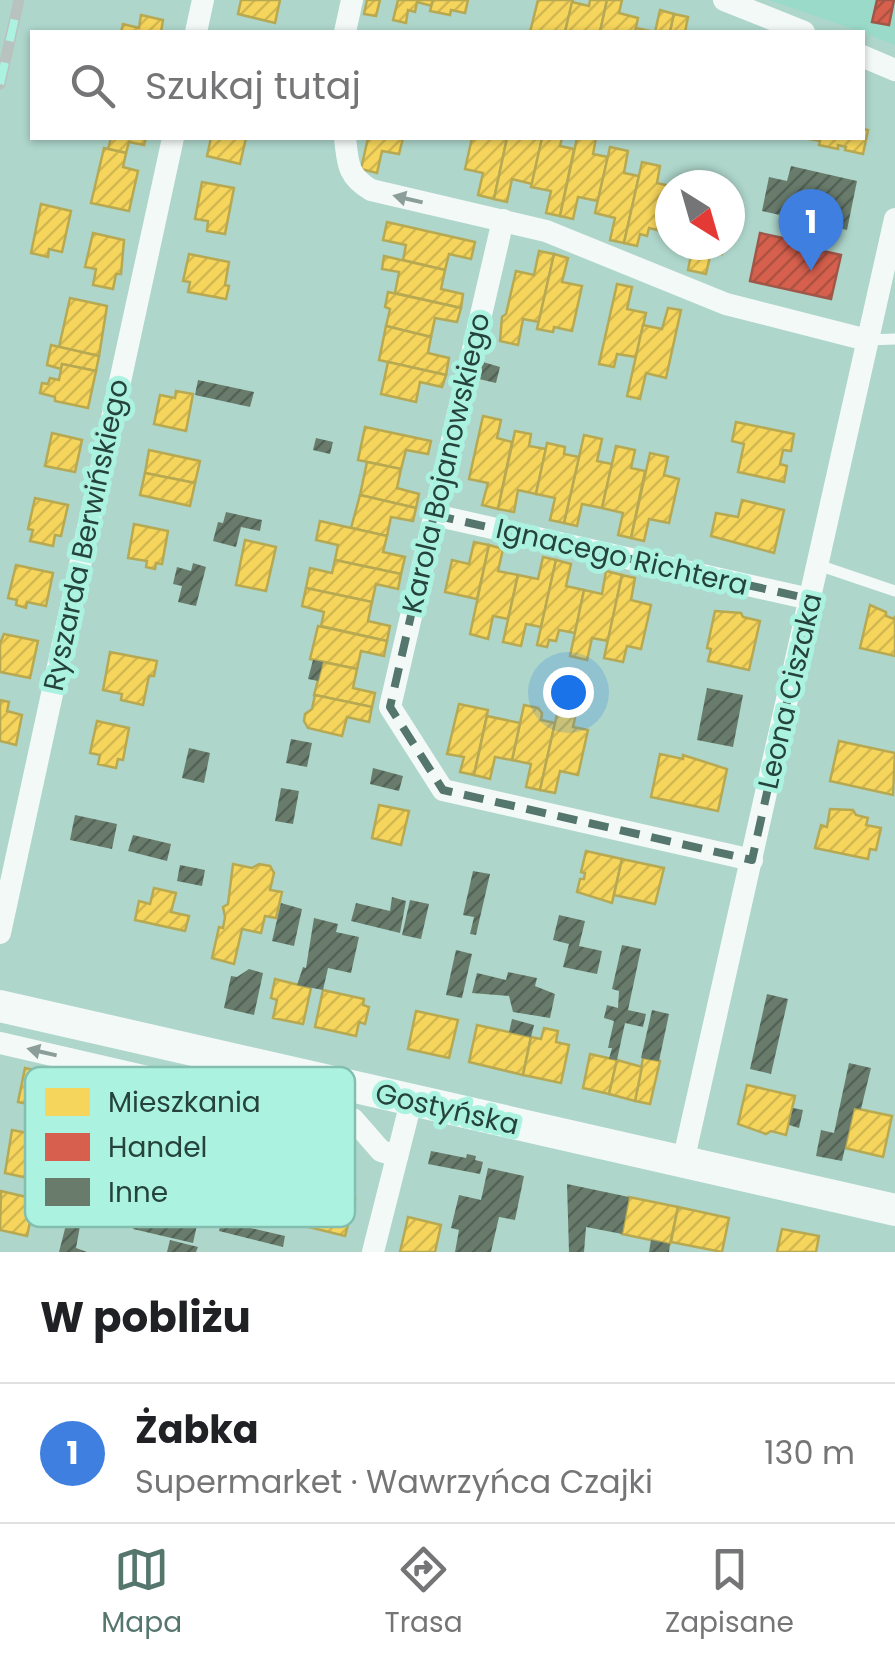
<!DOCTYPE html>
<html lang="pl">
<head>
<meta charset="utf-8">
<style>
	:root { --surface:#fff; --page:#f6f6f6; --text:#202124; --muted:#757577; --line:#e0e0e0; --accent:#55766d }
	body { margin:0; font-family:Poppins,sans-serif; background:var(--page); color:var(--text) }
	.compass { position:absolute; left:655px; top:170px; width:90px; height:90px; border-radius:50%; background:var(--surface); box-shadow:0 2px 8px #0004; rotate:143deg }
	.you { position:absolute; left:568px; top:692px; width:35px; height:35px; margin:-25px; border:8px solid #fff; border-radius:50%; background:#1a73e8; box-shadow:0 0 0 15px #1a73e833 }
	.badge { display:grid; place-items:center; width:65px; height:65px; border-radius:50%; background:var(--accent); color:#fff; font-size:32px; font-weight:700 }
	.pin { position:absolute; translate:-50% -82px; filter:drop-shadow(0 2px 5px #0008) }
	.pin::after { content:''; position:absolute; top:52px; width:35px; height:30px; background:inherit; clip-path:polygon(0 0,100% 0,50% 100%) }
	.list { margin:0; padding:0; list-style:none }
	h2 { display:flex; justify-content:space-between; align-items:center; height:130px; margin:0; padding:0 40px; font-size:42px }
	h2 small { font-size:32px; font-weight:400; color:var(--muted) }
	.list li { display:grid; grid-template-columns:65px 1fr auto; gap:30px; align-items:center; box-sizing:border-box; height:140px; padding:0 40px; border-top:2px solid var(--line) }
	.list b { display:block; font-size:38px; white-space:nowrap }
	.list p { margin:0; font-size:32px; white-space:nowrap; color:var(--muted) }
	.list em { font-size:32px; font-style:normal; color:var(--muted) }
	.icon { flex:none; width:55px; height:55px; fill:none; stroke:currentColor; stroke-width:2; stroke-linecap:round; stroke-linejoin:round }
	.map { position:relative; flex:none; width:895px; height:1252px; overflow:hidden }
	.search { position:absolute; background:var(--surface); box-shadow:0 2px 8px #0004; left:30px; right:30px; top:30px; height:110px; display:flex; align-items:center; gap:25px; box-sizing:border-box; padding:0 35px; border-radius:0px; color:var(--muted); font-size:38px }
	.sheet { height:270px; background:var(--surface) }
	nav { display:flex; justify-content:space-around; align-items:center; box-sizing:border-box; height:140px; border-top:2px solid var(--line); background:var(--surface); font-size:28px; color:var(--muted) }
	nav a { display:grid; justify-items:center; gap:5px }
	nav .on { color:var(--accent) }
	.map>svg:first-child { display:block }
</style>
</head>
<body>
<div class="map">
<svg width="895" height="1252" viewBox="0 0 895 1252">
	<defs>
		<pattern id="homes-hatch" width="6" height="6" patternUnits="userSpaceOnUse" patternTransform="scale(2.5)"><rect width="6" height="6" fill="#f6d55c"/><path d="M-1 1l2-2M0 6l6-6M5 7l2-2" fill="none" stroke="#d3b851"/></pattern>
		<pattern id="shops-hatch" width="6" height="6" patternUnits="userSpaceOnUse" patternTransform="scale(2.5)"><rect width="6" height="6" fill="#d6604d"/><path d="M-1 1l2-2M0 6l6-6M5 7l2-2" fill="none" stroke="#ad5141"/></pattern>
		<pattern id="building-hatch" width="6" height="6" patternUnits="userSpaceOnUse" patternTransform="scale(2.5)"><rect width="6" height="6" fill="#697c6c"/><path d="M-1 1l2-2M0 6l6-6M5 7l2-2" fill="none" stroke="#526256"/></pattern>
	</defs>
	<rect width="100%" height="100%" fill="#aed6cb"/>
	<!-- built -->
	<polygon fill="#9adac9" points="769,0 895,0 895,45 862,32"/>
	<!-- homes -->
	<g fill="url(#homes-hatch)" stroke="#b7a952" stroke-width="2.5">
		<polygon points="241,0 280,0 275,23 238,14"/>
		<polygon points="367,0 380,0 376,16 364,14"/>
		<polygon points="398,0 433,0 432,6 417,2 415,12 408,10 406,23 393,20"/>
		<polygon points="433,0 468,0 465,13 451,10 450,15 430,11"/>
		<polygon points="538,0 573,0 565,32 530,32"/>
		<polygon points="590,0 607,0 600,32 565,32 572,2 589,6"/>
		<polygon points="607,0 622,0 619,13 638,18 635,32 600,32"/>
		<polygon points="660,10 674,14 670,32 635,32 636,28 655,32"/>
		<polygon points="674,14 688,17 685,32 670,32"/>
		<polygon points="141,15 163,20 161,32 121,32 123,24 139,28"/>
		<polygon points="862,129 868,130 863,154 845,150 846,147 838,145 838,149 819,145 820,141 804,138 862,138"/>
		<polygon points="111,138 146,138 144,145 129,142 126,153 108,149"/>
		<polygon points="211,138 246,138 240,164 207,156"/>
		<polygon points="368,138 403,138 399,154 382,151 377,173 361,169"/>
		<polygon points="472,138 507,138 494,199 478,195 483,173 465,169"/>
		<polygon points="507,138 542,139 532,184 512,179 507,202 494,199"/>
		<polygon points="542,138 562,138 560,146 574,149 560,216 546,213 551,191 531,187"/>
		<polygon points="577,138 596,138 593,154 608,157 598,201 578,197 573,219 560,216"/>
		<polygon points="610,147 628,151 624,173 639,176 624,243 610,240 615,218 595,213"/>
		<polygon points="104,148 126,153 123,167 138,171 129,211 91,203"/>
		<polygon points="642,162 660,166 657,183 670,186 670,192 661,231 649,228 647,236 640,234 637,246 624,243"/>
		<polygon points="202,182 234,188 225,234 207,231 208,221 195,219"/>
		<polygon points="41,204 71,211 62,252 49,249 48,257 31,253"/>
		<polygon points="387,222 475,242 471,259 449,254 445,270 403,260 406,245 383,240"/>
		<polygon points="93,233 124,240 121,274 116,274 113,289 93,285 96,269 85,267"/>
		<polygon points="693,245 724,245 722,254 711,252 706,274 688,270"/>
		<polygon points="539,251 554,254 539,322 523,319 518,345 500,341 502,317 506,314 516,271 534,275"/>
		<polygon points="189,254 229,262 225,285 229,286 226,299 188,292 190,282 183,281"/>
		<polygon points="554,254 568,258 562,282 582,286 572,331 554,327 553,332 537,329"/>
		<polygon points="384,256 445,270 441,289 463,294 461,308 395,293 399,272 382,269"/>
		<polygon points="617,284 632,287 627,309 646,313 636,357 617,354 614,367 599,364"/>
		<polygon points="388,292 461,308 457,322 435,318 431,337 386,326 390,309 385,307"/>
		<polygon points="70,298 107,306 99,356 59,347"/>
		<polygon points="668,308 681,310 666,378 646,373 640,399 627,396 643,325 662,329"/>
		<polygon points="386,326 431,337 428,353 449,358 446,375 379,360"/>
		<polygon points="51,345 99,356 96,371 62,364 61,369 47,365"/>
		<polygon points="388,362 446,375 442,387 420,382 416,402 381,394"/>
		<polygon points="62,364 96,371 88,408 55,401 55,397 40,393 42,383 48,384 50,378 59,380"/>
		<polygon points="176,391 193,394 186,431 154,424 160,395 175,398"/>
		<polygon points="483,416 501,420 497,438 512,442 498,509 482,505 488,483 469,479"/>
		<polygon points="736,422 794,434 791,451 783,450 780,464 787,466 784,482 738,472 744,444 732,441"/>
		<polygon points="365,427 431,441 428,454 406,450 401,469 358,460"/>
		<polygon points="515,431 531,434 529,446 546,449 536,494 518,490 514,512 498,509"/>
		<polygon points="52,433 82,440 75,472 45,466"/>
		<polygon points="584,435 602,439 597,461 612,464 602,508 582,504 577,526 564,523"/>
		<polygon points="547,443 565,447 564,454 579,457 564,523 550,520 555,498 536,494"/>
		<polygon points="616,446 635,450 631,468 645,471 631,538 618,535 623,513 602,508"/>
		<polygon points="149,450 200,461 195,483 145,473"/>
		<polygon points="650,453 668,457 664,475 679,479 669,523 649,519 644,541 631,538"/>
		<polygon points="367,462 401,469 397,488 419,494 416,508 360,495"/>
		<polygon points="145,473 195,483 190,506 140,495"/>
		<polygon points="360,495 416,508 413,521 391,517 387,536 351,528"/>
		<polygon points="35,498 68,505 61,536 55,535 53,546 30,541 33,530 28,529"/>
		<polygon points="742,500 784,510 774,553 711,536 716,513 738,517"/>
		<polygon points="320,521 387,536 383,552 405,557 401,574 335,560 338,545 316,540"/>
		<polygon points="134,524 168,531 162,564 156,563 155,569 146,567 147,561 128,558"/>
		<polygon points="245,540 276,547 266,591 236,585"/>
		<polygon points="474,542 489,545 477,599 445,592 452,560 469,564"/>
		<polygon points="489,545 503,549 498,571 518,575 508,619 493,616 488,639 470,634"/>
		<polygon points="543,557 556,560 541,627 526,624 521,646 503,642 518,575 538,579"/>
		<polygon points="335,560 401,574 398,589 376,584 372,602 306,588 310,568 332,573"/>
		<polygon points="556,560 571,564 566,586 584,590 575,633 559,630 556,641 549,640 547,647 537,645"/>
		<polygon points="16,565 53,573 46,606 27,602 26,608 16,605 17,600 8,598"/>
		<polygon points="606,571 622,575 608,641 592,638 587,660 570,656 584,590 602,594"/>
		<polygon points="622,575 635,578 631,600 651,605 641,649 627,646 623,662 604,658"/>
		<polygon points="306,588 372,602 368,621 390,626 387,641 321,626 324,612 302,606"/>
		<polygon points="870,605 886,612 886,616 894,619 895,616 895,656 860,648"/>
		<polygon points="715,611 741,613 743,617 760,621 749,670 708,661 711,649 707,648"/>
		<polygon points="318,626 387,641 384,656 361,651 357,669 310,659"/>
		<polygon points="4,634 38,641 30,678 0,672 0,643"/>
		<polygon points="110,652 157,661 154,676 149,676 143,705 121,700 122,694 103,690"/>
		<polygon points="323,662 357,669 353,688 375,693 372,707 314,695"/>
		<polygon points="315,695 372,707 369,722 347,717 342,736 308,728 304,721 305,714 312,709"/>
		<polygon points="0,700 9,702 7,711 22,715 16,745 0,741"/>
		<polygon points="459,704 488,710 474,775 460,772 464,757 447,754"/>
		<polygon points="524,705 538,708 542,713 541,720 555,723 540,790 526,787 531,764 512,760"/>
		<polygon points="559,705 577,708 573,727 588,730 578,775 560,771 555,793 540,790"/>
		<polygon points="487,716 520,723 512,760 495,757 490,779 474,775"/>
		<polygon points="97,721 129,728 123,760 118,759 116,768 98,764 100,755 90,753"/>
		<polygon points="839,741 895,753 893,795 830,781"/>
		<polygon points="660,754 683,759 683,755 727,769 718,811 651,797"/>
		<polygon points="379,805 409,811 401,845 372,838"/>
		<polygon points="830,809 853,810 856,815 868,818 866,825 881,828 876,850 870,849 868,859 815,848 821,825 827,827"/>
		<polygon points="586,851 622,859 612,903 577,892 580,879 584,879 585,873 581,872"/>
		<polygon points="622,859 664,868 655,904 614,895"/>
		<polygon points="233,864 252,868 259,864 270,866 274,873 270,890 282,892 276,918 265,916 261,933 242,929 234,964 212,958 219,927 223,928 225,917 223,907 228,904"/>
		<polygon points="154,888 176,893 171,912 189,916 185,931 135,920 139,901 150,904"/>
		<polygon points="275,979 311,988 303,1024 273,1018 277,1000 271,998"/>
		<polygon points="323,990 364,999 363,1005 369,1007 365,1024 359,1022 356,1036 315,1027"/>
		<polygon points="416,1011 458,1020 449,1058 408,1049"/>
		<polygon points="477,1025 531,1037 523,1075 469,1062"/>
		<polygon points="544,1028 558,1031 556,1042 569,1045 561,1083 523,1075 531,1037 541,1039"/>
		<polygon points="590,1054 617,1060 609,1094 583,1088"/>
		<polygon points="643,1058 660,1061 650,1104 635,1101"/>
		<polygon points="617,1060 642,1067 635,1101 609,1094"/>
		<polygon points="25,1068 66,1077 59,1110 18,1102"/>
		<polygon points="747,1085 795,1096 786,1135 771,1131 766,1134 738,1124"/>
		<polygon points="854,1108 892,1116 883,1157 845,1148"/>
		<polygon points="12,1130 33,1134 30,1148 64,1155 62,1165 54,1163 52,1174 43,1172 41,1181 5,1173"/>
		<polygon points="314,1189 355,1199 345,1236 305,1226"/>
		<polygon points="1,1191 35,1199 27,1236 0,1230"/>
		<polygon points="629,1197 678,1207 670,1244 622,1234"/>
		<polygon points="678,1207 729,1218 722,1252 671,1242"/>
		<polygon points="408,1217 441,1225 435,1252 400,1252"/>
		<polygon points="782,1229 819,1236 816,1252 777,1252"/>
	</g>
	<!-- shops -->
	<g fill="url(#shops-hatch)" stroke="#a15748" stroke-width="2.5">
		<polygon points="877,0 894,0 889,25 872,22"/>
		<polygon points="760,233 815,245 814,249 841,255 831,299 750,281"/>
	</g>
	<!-- building -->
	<g fill="url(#building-hatch)">
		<polygon points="791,166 857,181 847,230 762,211 769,177 787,181"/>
		<polygon points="483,362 500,367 496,383 479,379"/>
		<polygon points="198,380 254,392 250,407 195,395"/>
		<polygon points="316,438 333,442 330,454 313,450"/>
		<polygon points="226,512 262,520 260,531 241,527 236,547 213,541 218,522 223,523"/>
		<polygon points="193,563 206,567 196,606 178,602 182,586 173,584 177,567 191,571"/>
		<polygon points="313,660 323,662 318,681 308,679"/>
		<polygon points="707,688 743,695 733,747 697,740"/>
		<polygon points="291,739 312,743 307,767 286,763"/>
		<polygon points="189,748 210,753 204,783 182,778"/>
		<polygon points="373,768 403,776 399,791 370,784"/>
		<polygon points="281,788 299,791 293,824 275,821"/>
		<polygon points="75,815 117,824 112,849 70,840"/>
		<polygon points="133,835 171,844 167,861 128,851"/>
		<polygon points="180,865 205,870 202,886 177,881"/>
		<polygon points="473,871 490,874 476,935 470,934 474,917 463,915"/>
		<polygon points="392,897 406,901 400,933 351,921 356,903 390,911"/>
		<polygon points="410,900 429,904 421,939 402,935"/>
		<polygon points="281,903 302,909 294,946 272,941"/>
		<polygon points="559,915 585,921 579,946 602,951 597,974 563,967 569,944 553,940"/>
		<polygon points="314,918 338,924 336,932 359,937 351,973 328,968 323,990 297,985 303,967 306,968"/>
		<polygon points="622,945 641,949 628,1010 646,1014 643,1027 625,1023 617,1060 609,1059 612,1048 608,1048 614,1021 604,1018 607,1005 618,1008 619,991 612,989"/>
		<polygon points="456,950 472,954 462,998 446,995"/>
		<polygon points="249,969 263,973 254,1015 224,1008 231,976 237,977"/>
		<polygon points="508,972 537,978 535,986 555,994 550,1018 513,1012 509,996 472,993 477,973 506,980"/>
		<polygon points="767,994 788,999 771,1074 750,1069"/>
		<polygon points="652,1010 669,1014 659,1061 641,1058"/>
		<polygon points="512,1019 534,1025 531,1037 509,1032"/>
		<polygon points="849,1063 871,1068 861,1109 854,1108 842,1161 816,1156 821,1130 834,1133"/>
		<polygon points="793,1108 803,1110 799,1128 789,1125"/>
		<polygon points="431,1151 466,1158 467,1154 476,1156 475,1160 483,1162 480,1174 428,1164"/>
		<polygon points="191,1158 203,1160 188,1214 199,1216 193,1243 133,1229 136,1217 126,1214 130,1200 158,1207 164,1176 185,1182"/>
		<polygon points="488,1168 524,1176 515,1220 499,1217 491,1252 455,1252 459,1230 451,1228 459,1195 481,1200"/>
		<polygon points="567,1184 629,1197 622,1234 586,1227 584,1252 569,1252"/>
		<polygon points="69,1213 75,1214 74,1219 81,1221 76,1248 87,1252 59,1252"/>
		<polygon points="221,1221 285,1236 283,1247 219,1231"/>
		<polygon points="170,1240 198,1247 196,1252 167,1252"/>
		<polygon points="651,1240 670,1244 669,1252 649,1252"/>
	</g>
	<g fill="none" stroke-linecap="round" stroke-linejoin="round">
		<!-- lane -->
		<g stroke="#f3f9f7" stroke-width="11">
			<polyline points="867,340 895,339"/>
			<polyline points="818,565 895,591"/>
		</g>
		<!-- street -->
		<g stroke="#f3f9f7" stroke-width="22">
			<polyline points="724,0 804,32"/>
			<polyline points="196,32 203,0"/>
			<polyline points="345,32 352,0"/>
			<polyline points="862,56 895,70"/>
			<path d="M345,138C348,163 347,176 371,190L546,231L726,304L867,340"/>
			<polyline points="503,220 390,707 443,790 752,860"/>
			<polyline points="434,515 810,599"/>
			<polyline points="0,933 173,138"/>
			<polyline points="0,1043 217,1093 353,1119 381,1151 397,1156"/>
			<polyline points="683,1162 895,219"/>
			<polyline points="373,1252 411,1102"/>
		</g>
		<!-- secondary -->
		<polyline stroke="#f3f9f7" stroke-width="32" points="0,1006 895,1210"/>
		<defs>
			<polyline id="rail" points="0,84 19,0"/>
		</defs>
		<!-- rail casing -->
		<use href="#rail" stroke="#b8c3c0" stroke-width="11"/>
		<!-- rail -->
		<use href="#rail" stroke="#abf3e0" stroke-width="8" stroke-dasharray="22" stroke-linecap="butt"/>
	</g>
	<!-- one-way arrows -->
	<defs><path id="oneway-solid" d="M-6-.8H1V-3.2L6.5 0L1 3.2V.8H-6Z" transform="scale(2.5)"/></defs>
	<g fill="#8c9e99">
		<use href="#oneway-solid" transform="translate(408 199) rotate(-167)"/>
		<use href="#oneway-solid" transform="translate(42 1052) rotate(-167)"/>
	</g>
	<!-- marked area -->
	<path fill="none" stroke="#55766d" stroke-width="8" stroke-dasharray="20 12" stroke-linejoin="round" d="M434,515L810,599L752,860L443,790L390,707Z"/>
	<g text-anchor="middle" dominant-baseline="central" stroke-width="10" stroke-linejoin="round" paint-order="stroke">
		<!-- street labels -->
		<g font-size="28" fill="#25433b" stroke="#abf3e0">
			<text transform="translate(446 463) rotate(-77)">Karola Bojanowskiego</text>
			<text transform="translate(86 535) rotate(-78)">Ryszarda Berwińskiego</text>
			<text transform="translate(622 557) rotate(13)">Ignacego Richtera</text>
			<text transform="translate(790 691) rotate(-77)">Leona Ciszaka</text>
			<text transform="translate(447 1109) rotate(13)">Gostyńska</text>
		</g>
	</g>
	<!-- legend -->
	<rect x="25" y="1067" width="330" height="160" rx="15" fill="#abf3e0" stroke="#83beae" stroke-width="2.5"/>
	<rect x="45" y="1088" width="45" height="28" fill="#f6d55c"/>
	<rect x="45" y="1133" width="45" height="28" fill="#d6604d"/>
	<rect x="45" y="1178" width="45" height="28" fill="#697c6c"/>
	<g font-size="28" fill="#25433b">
		<text x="108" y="1112">Mieszkania</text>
		<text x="108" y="1157">Handel</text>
		<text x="108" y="1202">Inne</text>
	</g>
</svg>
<svg class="compass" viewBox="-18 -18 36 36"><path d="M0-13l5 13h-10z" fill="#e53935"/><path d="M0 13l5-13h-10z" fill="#757577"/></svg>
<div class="you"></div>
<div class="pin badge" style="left:811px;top:271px;background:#3f7fe0">1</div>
<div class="search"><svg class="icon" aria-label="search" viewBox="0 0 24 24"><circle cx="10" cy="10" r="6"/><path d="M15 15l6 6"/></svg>Szukaj tutaj</div>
</div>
<section class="sheet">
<h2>W pobliżu<small></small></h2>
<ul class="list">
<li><span class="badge" style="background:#3f7fe0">1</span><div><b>Żabka</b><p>Supermarket · Wawrzyńca Czajki</p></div><em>130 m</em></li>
</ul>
</section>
<nav>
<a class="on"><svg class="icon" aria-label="map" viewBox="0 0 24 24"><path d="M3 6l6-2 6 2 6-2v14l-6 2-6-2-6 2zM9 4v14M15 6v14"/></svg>Mapa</a>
<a><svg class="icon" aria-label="directions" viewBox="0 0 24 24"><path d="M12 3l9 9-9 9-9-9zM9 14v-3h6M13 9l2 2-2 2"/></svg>Trasa</a>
<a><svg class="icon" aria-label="saved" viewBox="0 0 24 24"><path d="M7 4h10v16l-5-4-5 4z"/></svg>Zapisane</a>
</nav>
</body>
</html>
